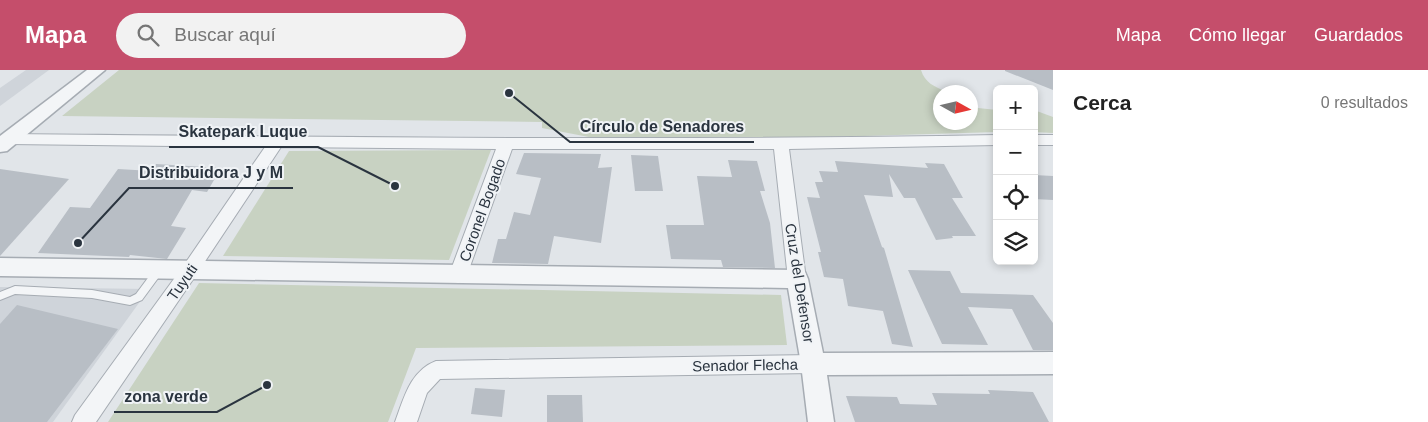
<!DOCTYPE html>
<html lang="es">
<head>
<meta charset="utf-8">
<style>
	:root { --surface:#fff; --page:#f2f2f2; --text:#222; --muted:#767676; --line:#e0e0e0; --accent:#c54e6b }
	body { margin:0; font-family:Helvetica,sans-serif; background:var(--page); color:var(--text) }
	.controls { position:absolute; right:15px; top:15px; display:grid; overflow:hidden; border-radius:8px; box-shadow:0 2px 8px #0003 }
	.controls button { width:45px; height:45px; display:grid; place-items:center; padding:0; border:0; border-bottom:1px solid var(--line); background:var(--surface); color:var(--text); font:25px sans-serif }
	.compass { position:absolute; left:933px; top:15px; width:45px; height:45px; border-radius:50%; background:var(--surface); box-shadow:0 2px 8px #0003; rotate:98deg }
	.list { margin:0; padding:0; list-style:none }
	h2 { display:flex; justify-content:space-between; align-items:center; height:65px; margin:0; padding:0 20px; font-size:21px }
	h2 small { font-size:16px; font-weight:400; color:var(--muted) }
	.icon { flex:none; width:28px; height:28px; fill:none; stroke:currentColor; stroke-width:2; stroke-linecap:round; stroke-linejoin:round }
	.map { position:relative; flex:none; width:1053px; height:352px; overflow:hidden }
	header { display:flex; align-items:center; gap:30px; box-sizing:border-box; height:70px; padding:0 25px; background:var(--accent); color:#fff }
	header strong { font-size:24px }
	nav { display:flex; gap:28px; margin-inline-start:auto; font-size:18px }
	.search { width:350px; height:45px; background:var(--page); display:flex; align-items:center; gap:12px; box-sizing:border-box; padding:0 18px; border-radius:28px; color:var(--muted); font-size:19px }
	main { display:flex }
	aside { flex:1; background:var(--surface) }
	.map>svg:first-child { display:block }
</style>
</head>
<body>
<header>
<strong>Mapa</strong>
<div class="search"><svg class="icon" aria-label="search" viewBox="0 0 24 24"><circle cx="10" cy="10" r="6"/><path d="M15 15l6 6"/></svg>Buscar aquí</div>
<nav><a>Mapa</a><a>Cómo llegar</a><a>Guardados</a></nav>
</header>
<main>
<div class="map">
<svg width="1053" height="352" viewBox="0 0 1053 352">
	<rect width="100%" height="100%" fill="#e1e5e9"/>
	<!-- built -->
	<g fill="#cfd4da">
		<polygon points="26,0 49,0 0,36 0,18"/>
		<polygon points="0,217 149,219 53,352 0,352"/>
	</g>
	<!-- green -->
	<g fill="#c8d2c2">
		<path d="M119,0H921C925,13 934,16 946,22H941V52H971V35L978,38L997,40V62L831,67L619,70L594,68L542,58V52L62,46Z"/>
		<polygon points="1034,40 1053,47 1053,63 1034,62"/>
		<polygon points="491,80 449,190 223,186 289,81"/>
		<polygon points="199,213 781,225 787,275 416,278 388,352 108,352"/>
	</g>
	<!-- building -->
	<g fill="#b8bec5">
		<polygon points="1005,0 1053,0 1053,20 1005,1"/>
		<polygon points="524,83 601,84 598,98 612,97 601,173 554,166 548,194 492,193 498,169 506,169 514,142 530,145 541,108 516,104"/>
		<polygon points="631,85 658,86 663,121 635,121"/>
		<polygon points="728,90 757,91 765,121 760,121 770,153 775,198 723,197 721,190 671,189 666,155 704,155 697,106 732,107"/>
		<polygon points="835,91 928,98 925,93 944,94 963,128 952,128 976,166 952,166 953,168 936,170 915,128 904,128 889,104 893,127 864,125 882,177 884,178 913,277 892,274 883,241 848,236 843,209 824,207 818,182 821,182 807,127 820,128 815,112 823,112 819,101 838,102"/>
		<polygon points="156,94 221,98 207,122 192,120 171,156 186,158 167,189 130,185 129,187 38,183 70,137 90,138 118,99 152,101"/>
		<polygon points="0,99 69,109 0,186"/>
		<polygon points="1034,105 1053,106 1053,130 1034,129"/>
		<polygon points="908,200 950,201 961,223 1033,225 1053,253 1053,280 1033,280 1012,239 968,237 988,275 942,274"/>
		<polygon points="17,235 118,259 47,352 0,352 0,254"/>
		<polygon points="475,318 505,320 502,347 471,344"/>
		<polygon points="988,320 1033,322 1049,352 855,352 846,326 897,327 900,334 937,335 932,323 990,324"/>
		<polygon points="547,325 582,325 583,352 547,352"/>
	</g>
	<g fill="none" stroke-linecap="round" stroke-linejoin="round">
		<defs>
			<polygon id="service" points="159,196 162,197 164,200 142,230 130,235 92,228 15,224 0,230 0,222 15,216 92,220 130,227 136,224 156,197"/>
			<g id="minor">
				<path d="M9,64C338,67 667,71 997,65V75L789,79L806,209L803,214L797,217L791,214L788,209L774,79H512L467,205L464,210L458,213L452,210L449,205L496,79L281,77L196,205L96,352H72L75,345L184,195L265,77L9,74L4,73L1,69L4,65Z"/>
				<rect x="1034" y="65" width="19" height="10"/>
				<path d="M813,285L820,287L823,294L820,301L813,303L440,309L427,323L417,352H395C404,328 410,301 436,291Z"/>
			</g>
			<g id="tertiary">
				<polygon points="87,0 105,0 7,81 0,82 0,66"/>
				<polygon points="0,188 797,200 805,202 808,209 823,283 1053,282 1053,304 827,305 834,352 808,352 801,294 788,218 0,206"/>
			</g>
		</defs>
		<!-- service casing -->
		<use href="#service" stroke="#a6acb3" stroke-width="2"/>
		<!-- minor casing -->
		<use href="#minor" stroke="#a6acb3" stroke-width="2"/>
		<!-- tertiary casing -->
		<use href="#tertiary" stroke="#a6acb3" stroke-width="3"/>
		<!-- service -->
		<use href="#service" fill="#f3f5f7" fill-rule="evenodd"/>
		<!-- minor -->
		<use href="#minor" fill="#f3f5f7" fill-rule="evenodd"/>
		<!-- tertiary -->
		<use href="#tertiary" fill="#f3f5f7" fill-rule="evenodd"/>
	</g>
	<g text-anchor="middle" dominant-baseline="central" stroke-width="4" stroke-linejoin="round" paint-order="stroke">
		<!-- street labels -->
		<g font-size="15" fill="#2a343f" stroke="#f0f3f6">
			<text transform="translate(482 140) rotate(-70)">Coronel Bogado</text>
			<text transform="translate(182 212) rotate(-55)">Tuyuti</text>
			<text transform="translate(800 213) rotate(81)">Cruz del Defensor</text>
			<text transform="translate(745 295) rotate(-1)">Senador Flecha</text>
		</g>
	</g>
	<!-- callouts -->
	<path fill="none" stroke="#2a343f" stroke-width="2" d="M509 23L570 72H754M395 116L318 77H169M78 173L129 118H293M267 315L217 342H114"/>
	<g fill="#2a343f" stroke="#f0f3f6" stroke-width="2">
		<circle cx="509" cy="23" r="5"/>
		<circle cx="395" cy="116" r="5"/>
		<circle cx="78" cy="173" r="5"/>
		<circle cx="267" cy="315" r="5"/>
	</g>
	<g font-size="16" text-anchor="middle" font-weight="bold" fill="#2a343f" stroke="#f0f3f6" stroke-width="4" stroke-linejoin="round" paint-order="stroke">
		<text x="662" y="62">Círculo de Senadores</text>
		<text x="243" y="67">Skatepark Luque</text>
		<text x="211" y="108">Distribuidora J y M</text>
		<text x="166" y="332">zona verde</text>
	</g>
</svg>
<div class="controls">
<button>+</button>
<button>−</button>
<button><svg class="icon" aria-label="locate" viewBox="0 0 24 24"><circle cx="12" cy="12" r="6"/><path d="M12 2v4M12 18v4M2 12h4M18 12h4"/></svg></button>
<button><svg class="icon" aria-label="layers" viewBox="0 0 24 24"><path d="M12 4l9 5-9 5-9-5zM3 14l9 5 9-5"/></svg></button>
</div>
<svg class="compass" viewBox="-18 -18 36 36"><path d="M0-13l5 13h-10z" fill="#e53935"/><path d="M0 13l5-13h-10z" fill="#767676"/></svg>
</div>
<aside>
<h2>Cerca<small>0 resultados</small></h2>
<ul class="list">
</ul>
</aside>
</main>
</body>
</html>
